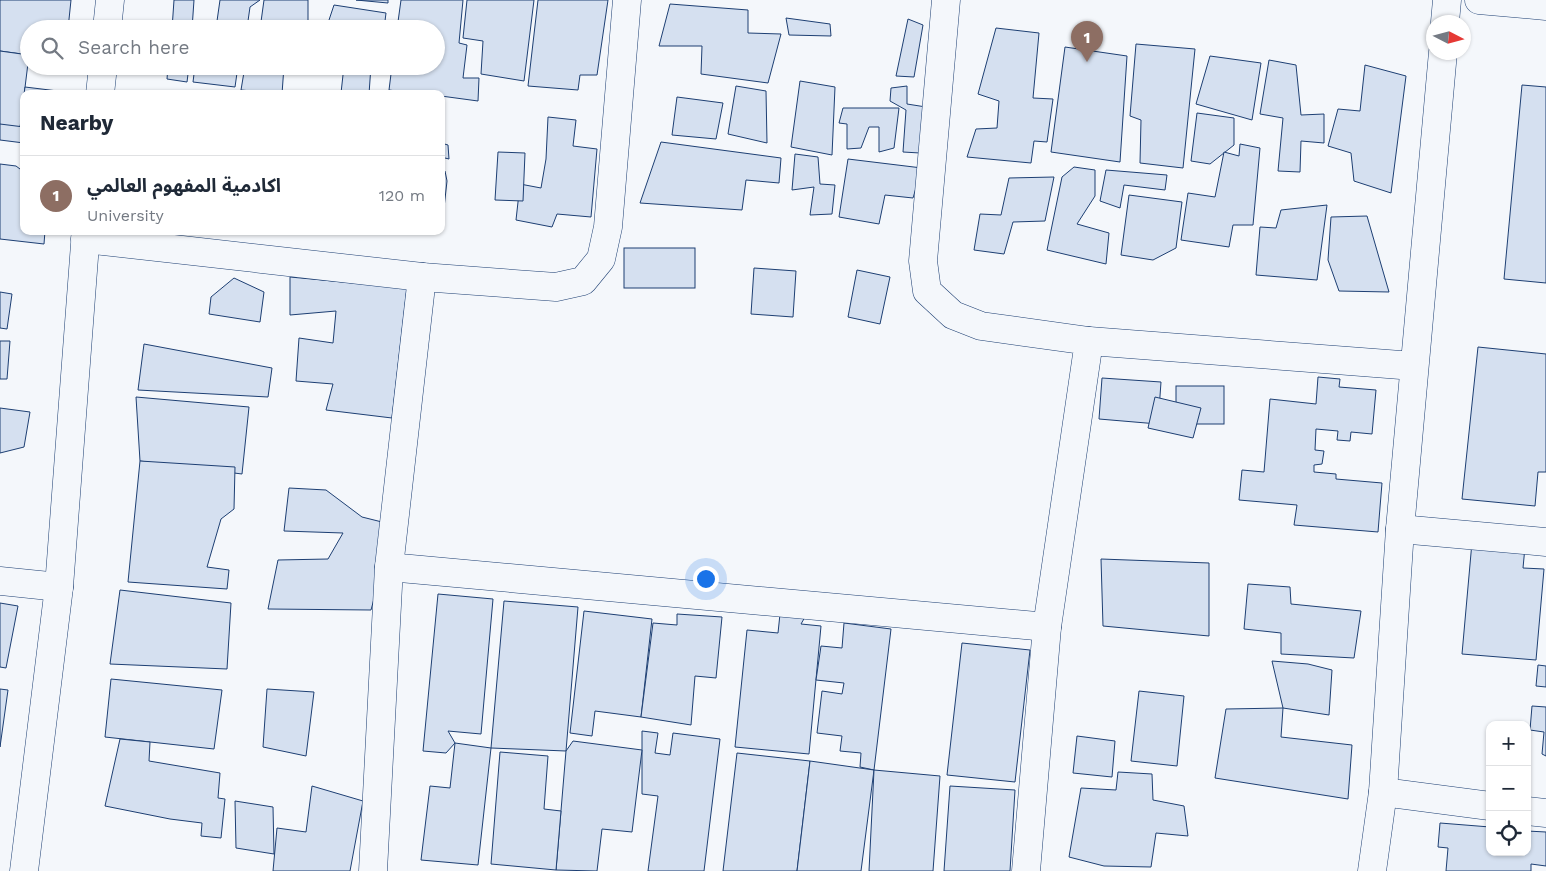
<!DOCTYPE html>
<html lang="en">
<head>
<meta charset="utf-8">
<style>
	:root { --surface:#fff; --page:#f2f2f3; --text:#1f2937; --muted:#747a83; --line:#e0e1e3; --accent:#7c3aed }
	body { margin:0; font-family:"Work Sans","Noto Sans Arabic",sans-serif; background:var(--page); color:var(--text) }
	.controls { position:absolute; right:15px; bottom:15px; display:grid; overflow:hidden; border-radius:10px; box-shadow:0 1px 4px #0004 }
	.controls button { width:45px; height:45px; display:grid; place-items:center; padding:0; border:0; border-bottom:1px solid var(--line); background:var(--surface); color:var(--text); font:25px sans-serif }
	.compass { position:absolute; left:1426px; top:15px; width:45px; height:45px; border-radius:50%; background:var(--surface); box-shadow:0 1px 4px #0004; rotate:96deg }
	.you { position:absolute; left:705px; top:578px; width:18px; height:18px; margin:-12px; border:4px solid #fff; border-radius:50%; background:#1a73e8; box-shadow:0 0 0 8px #1a73e833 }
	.badge { display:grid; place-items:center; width:32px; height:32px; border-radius:50%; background:var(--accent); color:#fff; font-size:16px; font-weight:700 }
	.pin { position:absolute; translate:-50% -41px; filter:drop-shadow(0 1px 2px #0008) }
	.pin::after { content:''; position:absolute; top:26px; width:18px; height:15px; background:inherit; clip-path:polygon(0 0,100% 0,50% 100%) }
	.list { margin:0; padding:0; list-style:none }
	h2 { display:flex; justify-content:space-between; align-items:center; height:65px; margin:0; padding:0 20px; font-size:21px }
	h2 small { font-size:16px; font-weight:400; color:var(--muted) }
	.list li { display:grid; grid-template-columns:32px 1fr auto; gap:15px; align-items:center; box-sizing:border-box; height:80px; padding:0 20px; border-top:1px solid var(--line) }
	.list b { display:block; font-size:19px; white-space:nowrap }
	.list p { margin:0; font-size:16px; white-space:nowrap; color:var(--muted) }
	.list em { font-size:16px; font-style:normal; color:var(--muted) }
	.icon { flex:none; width:28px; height:28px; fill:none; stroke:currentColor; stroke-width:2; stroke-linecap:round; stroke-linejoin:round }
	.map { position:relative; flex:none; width:1546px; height:871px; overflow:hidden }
	.search { position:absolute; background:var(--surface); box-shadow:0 1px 4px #0004; left:20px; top:20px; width:425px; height:55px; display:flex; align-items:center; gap:12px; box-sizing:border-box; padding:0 18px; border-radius:28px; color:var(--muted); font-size:19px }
	.panel { position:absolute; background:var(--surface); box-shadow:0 1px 4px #0004; left:20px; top:90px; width:425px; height:145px; border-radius:10px }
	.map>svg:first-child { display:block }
</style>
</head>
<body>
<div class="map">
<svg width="1546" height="871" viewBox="0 0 1546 871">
	<rect width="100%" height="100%" fill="#f4f7fb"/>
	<!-- building -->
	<g fill="#d5e0f0" stroke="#1d3f73">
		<polygon points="0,0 71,0 68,29 35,26 34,29 29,29 29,55 0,51"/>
		<polygon points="174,0 194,0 192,29 172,29"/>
		<polygon points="220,0 260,0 250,7 248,21 217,21"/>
		<polygon points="264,0 308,0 308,29 260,29"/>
		<polygon points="356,0 388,0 388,3"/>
		<polygon points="401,0 463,0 459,43 467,45 463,78 479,78 478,101 441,96 441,94 418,94 389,90 392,66 436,66 436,29 397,29"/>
		<polygon points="467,0 534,0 524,81 481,74 483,41 463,38"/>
		<polygon points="538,0 608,0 597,75 580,75 578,90 528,86"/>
		<polygon points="670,4 748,10 748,33 781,34 768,83 701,74 702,46 659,46"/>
		<polygon points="334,5 386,13 384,29 326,29"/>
		<polygon points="786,18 830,24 831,36 789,35"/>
		<polygon points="908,19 923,25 914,77 896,76"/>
		<polygon points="996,28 1039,33 1033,98 1053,99 1047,142 1034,141 1031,163 967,157 976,129 997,128 999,101 978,94"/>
		<polygon points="1136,44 1195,49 1183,168 1140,163 1141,120 1130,116"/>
		<polygon points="1065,47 1127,56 1120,162 1051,152"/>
		<polygon points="0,51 29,55 20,128 0,125"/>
		<polygon points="1210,56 1261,63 1252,120 1196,104"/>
		<polygon points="1269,60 1296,65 1301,115 1324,114 1324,143 1301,141 1300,172 1278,171 1283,118 1260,114"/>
		<polygon points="1365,65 1406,76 1391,193 1354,181 1351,153 1328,146 1338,109 1360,111"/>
		<polygon points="168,66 189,66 187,82 167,79"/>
		<polygon points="195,66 238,66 235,87 193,82"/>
		<polygon points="245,66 284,66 282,94 241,90"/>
		<polygon points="344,66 371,66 369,94 341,93"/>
		<polygon points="800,81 835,87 832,155 791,147"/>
		<polygon points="1522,85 1546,87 1546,283 1504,279"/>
		<polygon points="736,86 766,91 767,143 728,134"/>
		<polygon points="907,86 907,104 926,107 920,153 903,152 906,110 890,101 891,88"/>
		<polygon points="25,87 66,92 66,94 24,94"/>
		<polygon points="677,97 723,103 716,139 672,135"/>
		<polygon points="24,99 24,127 20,128 21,120"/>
		<polygon points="843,108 899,108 894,148 879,152 879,127 869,127 861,148 847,149 847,124 839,123"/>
		<polygon points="1197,113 1234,118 1234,145 1210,164 1191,161"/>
		<polygon points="548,117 576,120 573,146 597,149 591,217 557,214 552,227 516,220 520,184 541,188 546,159"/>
		<polygon points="0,124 24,127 24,143 0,140"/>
		<polygon points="661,142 781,158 779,183 746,180 742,210 640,203"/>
		<polygon points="441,143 448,145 449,159 441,157"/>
		<polygon points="1240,144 1260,148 1253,225 1233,225 1229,247 1181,240 1188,193 1215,197 1224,152 1239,156"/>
		<polygon points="498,152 525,153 523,201 495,200"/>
		<polygon points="795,154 818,157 820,184 835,185 832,214 810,215 814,187 792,190"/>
		<polygon points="848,159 922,168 913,198 885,195 879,224 839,217"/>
		<polygon points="0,164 16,166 24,172 24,231 45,231 44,244 0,239"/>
		<polygon points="1074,167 1095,170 1095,196 1077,224 1109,233 1106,264 1047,250 1062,177"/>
		<polygon points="441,170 445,171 447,181 443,217 441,217"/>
		<polygon points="1106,170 1167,175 1165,190 1124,185 1120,208 1100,201"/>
		<polygon points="1054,177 1045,221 1013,222 1004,254 974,250 980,214 1001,215 1009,178"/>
		<polygon points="1129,195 1182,202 1176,248 1153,260 1121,255"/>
		<polygon points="1327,205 1317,280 1256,275 1260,227 1276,228 1281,210"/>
		<polygon points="1367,216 1389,292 1339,291 1328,260 1331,217"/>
		<rect x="624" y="248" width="71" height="40"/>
		<polygon points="754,268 796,271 793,317 751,314"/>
		<polygon points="857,270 890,277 880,324 848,317"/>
		<polygon points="290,277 407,288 392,418 326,410 333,384 296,381 299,338 333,343 336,311 290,315"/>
		<polygon points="234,278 264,292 260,322 209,314 211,297"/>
		<polygon points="0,292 12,294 7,329 0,328"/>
		<polygon points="0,341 10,341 7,379 0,379"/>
		<polygon points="144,344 272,368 268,397 138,390"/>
		<polygon points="1478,347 1546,354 1546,472 1538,472 1535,506 1462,499"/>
		<polygon points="1318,377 1340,379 1339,387 1376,390 1372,434 1351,432 1350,441 1337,440 1338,431 1316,429 1315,450 1324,451 1322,464 1314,465 1314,472 1336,474 1336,479 1382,483 1378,532 1294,525 1297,505 1239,500 1242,470 1264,472 1270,399 1316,404"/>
		<polygon points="1102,378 1161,382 1158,424 1099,419"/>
		<rect x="1176" y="386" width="48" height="38"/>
		<polygon points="136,397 249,407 242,474 140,461"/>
		<polygon points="1155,397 1201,408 1193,438 1148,428"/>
		<polygon points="0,408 30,412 24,447 0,453"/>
		<polygon points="140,461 235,467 234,509 221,519 207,567 229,570 227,589 128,582"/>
		<polygon points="289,488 326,490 362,517 394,525 371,610 268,609 278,560 328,559 343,533 284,531"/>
		<polygon points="1472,542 1525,547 1523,568 1544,569 1536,660 1462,654"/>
		<polygon points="1101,559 1209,563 1209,636 1103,626"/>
		<polygon points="1248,584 1290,587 1291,604 1361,611 1354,658 1281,654 1281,633 1244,629"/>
		<polygon points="120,590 231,603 227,669 110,664"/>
		<polygon points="438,594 493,599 481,734 448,731 455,743 446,753 423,751"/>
		<polygon points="504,601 578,607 566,751 491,748"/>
		<polygon points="0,603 18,606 6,668 0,667"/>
		<polygon points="584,611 652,619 641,717 595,711 592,736 570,733"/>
		<polygon points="677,614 722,617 716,678 695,676 691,725 641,717 653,623 677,625"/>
		<polygon points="780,614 805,617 801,624 821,626 809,754 735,747 747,630 778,633"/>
		<polygon points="844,623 891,629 874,770 860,767 861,753 840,751 842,736 817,733 822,691 842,694 844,683 816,680 821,646 842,648"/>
		<polygon points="962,643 1030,650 1015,782 947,775"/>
		<polygon points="1272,661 1308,664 1332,670 1329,715 1283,708"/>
		<polygon points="1538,665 1546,666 1546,687 1536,686"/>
		<polygon points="111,679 222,690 214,749 105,737"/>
		<polygon points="0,689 8,690 0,747"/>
		<polygon points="267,689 314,692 306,756 263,747"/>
		<polygon points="1139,691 1184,696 1177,766 1131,761"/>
		<polygon points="1532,706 1546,707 1546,756 1542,754 1544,732 1530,730"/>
		<polygon points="1283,708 1281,737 1352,745 1348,799 1215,778 1226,709"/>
		<polygon points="642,731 658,733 655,753 670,755 673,733 720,739 704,871 648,871 658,796 642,794"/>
		<polygon points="1077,736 1115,741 1112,777 1073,773"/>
		<polygon points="120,739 150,742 149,761 220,773 218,798 225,799 221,838 201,836 202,823 170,819 105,806"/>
		<polygon points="573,741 642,750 632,832 602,829 597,871 556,870 566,751"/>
		<polygon points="455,743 491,748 478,865 421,860 430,786 450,788"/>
		<polygon points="500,752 548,756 544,809 561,811 556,870 491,864"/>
		<polygon points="737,753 810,761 797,871 723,871"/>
		<polygon points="810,761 874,770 861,871 797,871"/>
		<polygon points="874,770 940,776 933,871 869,871"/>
		<polygon points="1118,772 1152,774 1153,800 1184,806 1188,836 1156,833 1151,867 1104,866 1069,857 1081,788 1116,790"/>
		<polygon points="312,786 363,801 350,871 273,871 277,828 306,832"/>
		<polygon points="950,786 1015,790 1010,871 944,871"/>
		<polygon points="235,801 273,807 274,854 236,848"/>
		<polygon points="1440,823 1490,827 1490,852 1527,852 1527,831 1546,832 1546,866 1531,864 1531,871 1446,871 1448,848 1438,847"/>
	</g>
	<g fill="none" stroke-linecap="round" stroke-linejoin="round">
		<defs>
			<g id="minor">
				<polyline points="946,0 923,261 927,291 953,315 981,326 1089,341 1047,627 1026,871"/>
				<polyline points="1445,22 1447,0"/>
				<polyline points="107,29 110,0"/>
				<polyline points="100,94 103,66"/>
				<polyline points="85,239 422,277 389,567 1047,627"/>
				<polyline points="422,277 556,287 583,281 601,259 608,227 627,0"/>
				<polyline points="1089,341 1414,366"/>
				<polyline points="1400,529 1546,542"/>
				<polyline points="0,581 59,587"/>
				<polyline points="1383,792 1490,806"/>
				<polyline points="1527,811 1546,813"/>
				<polyline points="24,871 59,587 86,231"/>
				<polyline points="373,871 389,567"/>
				<polyline points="1372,871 1383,792 1400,529 1443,52"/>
			</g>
			<polyline id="major" points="1479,0 1546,6"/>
		</defs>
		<!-- minor casing -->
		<use href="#minor" stroke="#1d3f73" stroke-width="29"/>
		<!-- major casing -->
		<use href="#major" stroke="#1d3f73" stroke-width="29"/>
		<!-- minor -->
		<use href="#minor" stroke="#f4f7fb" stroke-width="28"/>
		<!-- major -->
		<use href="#major" stroke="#f4f7fb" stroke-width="28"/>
	</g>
</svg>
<div class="controls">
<button>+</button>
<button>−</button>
<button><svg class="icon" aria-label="locate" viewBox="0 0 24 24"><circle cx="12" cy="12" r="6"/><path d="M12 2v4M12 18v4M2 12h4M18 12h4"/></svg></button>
</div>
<svg class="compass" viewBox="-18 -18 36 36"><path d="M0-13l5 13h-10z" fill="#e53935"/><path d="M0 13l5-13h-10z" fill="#747a83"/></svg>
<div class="you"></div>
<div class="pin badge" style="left:1087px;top:62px;background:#8d6e63">1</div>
<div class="search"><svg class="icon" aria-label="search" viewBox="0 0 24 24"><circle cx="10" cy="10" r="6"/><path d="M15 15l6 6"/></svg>Search here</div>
<section class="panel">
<h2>Nearby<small></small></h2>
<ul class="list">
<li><span class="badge" style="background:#8d6e63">1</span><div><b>اكادمية المفهوم العالمي</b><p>University</p></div><em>120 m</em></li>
</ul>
</section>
</div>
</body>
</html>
